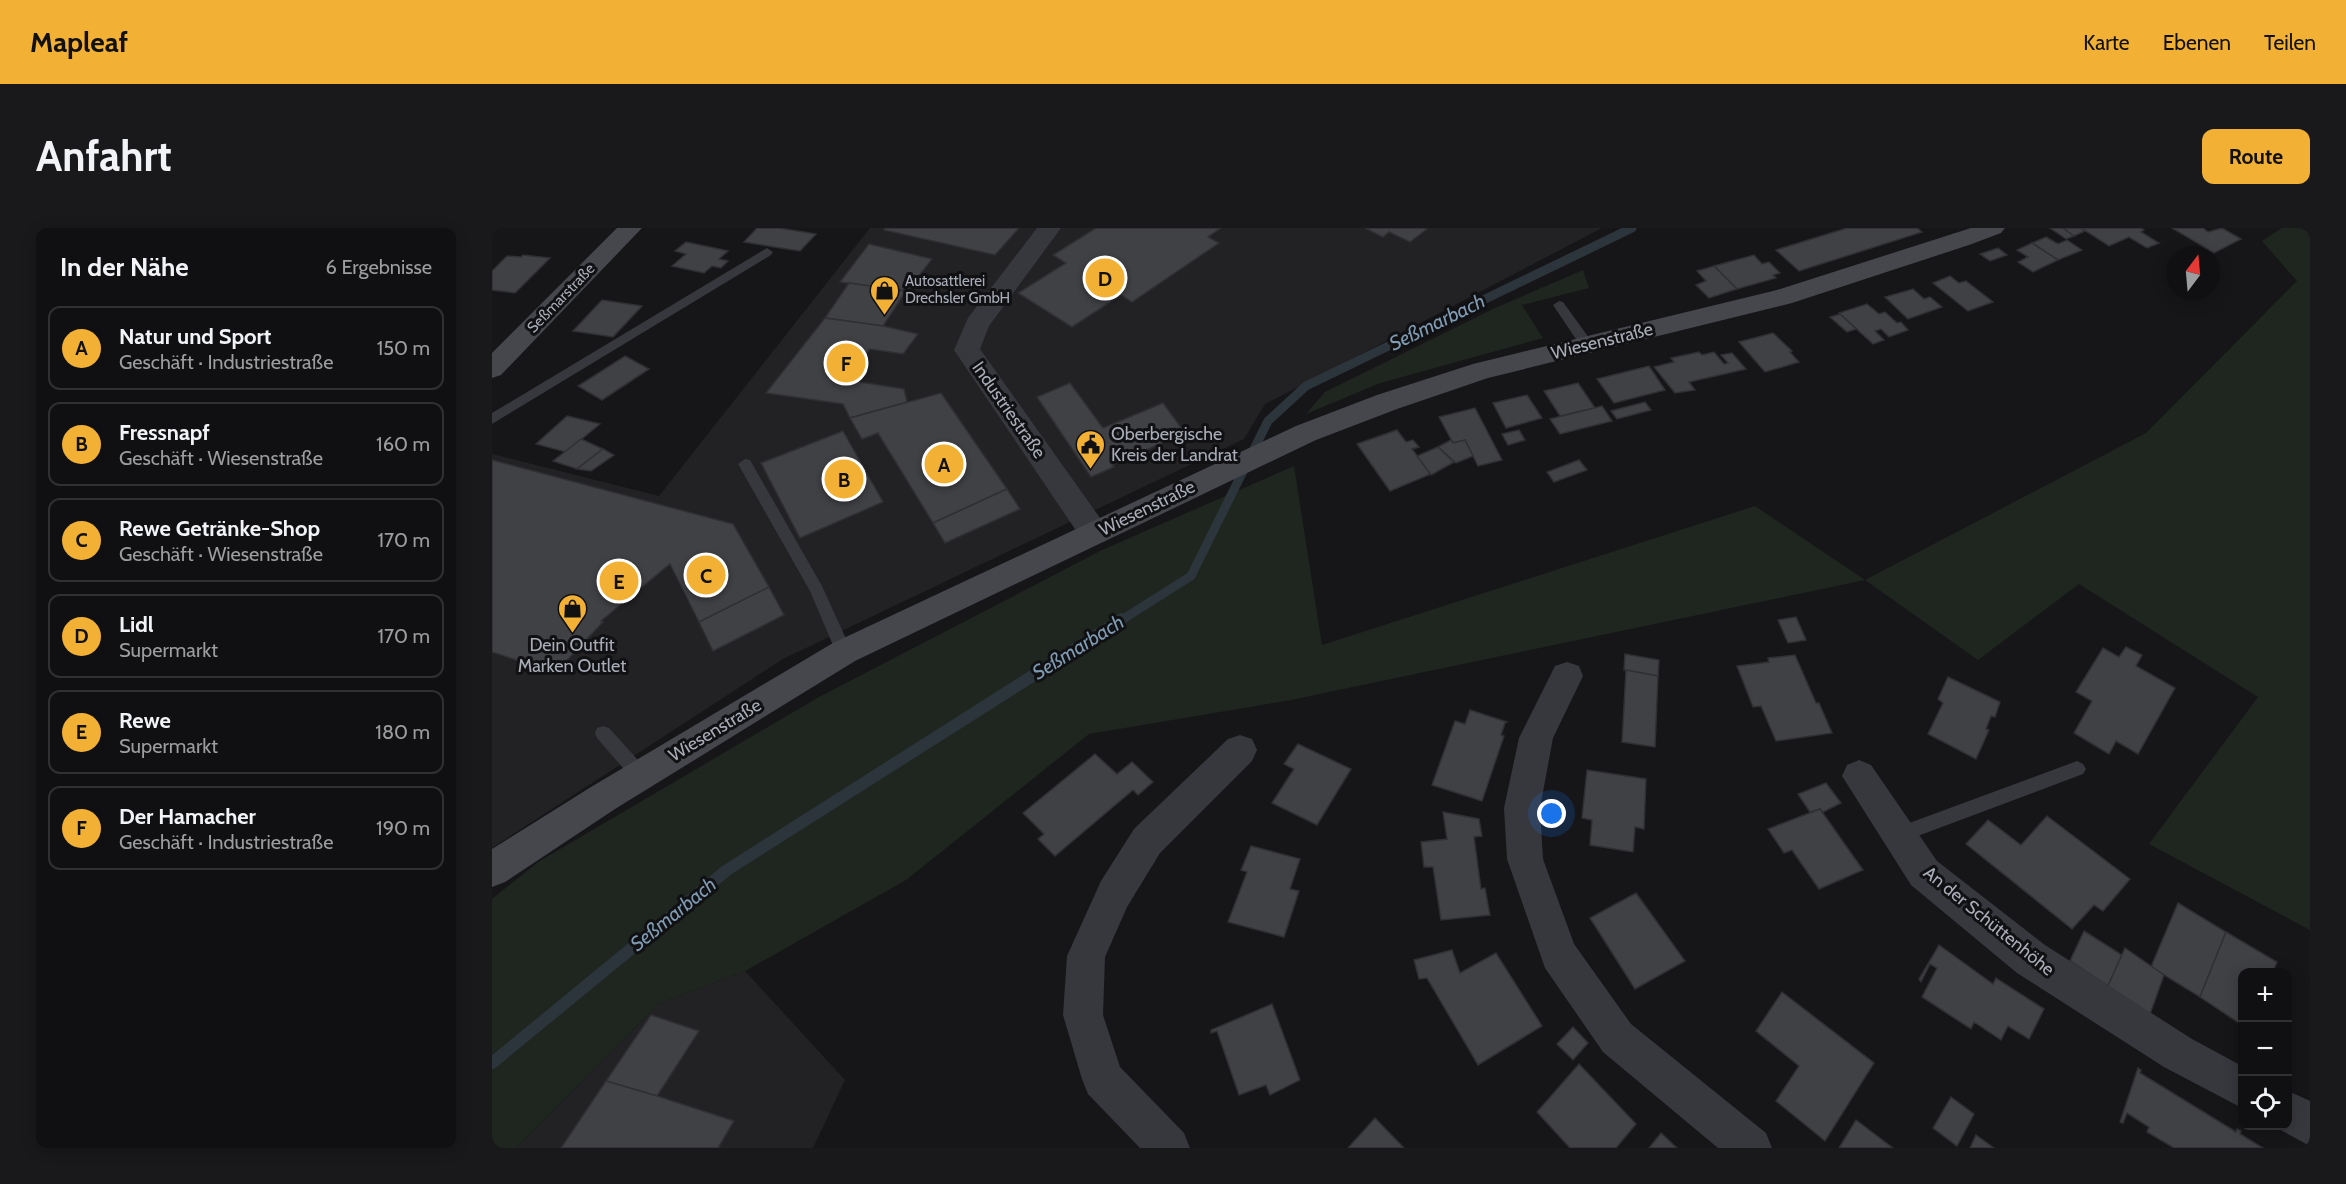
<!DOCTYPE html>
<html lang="de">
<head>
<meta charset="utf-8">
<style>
	:root { --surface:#101012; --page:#19191b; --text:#f1f3f6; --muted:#9c9d9f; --line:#303032; --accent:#f2b134 }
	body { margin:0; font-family:Cabin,sans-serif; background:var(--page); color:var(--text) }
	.controls { position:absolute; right:18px; bottom:18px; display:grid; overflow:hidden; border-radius:12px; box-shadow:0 3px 15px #0003 }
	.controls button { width:54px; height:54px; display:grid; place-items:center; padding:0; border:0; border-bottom:2px solid var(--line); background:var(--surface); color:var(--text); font:30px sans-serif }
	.compass { position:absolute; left:1674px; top:18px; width:54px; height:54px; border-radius:50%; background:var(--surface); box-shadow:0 3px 15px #0003; rotate:16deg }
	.you { position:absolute; left:1060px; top:586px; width:21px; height:21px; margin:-15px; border:4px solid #fff; border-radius:50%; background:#1a73e8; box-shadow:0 0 0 9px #1a73e833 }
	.badge { display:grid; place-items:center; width:39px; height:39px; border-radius:50%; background:var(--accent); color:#111; font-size:20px; font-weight:700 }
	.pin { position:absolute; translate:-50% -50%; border:3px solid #fff; box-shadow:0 2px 6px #0006 }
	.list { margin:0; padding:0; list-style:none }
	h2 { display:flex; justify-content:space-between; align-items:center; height:78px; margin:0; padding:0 24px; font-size:26px }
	h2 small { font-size:20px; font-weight:400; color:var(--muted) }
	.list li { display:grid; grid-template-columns:39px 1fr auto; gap:18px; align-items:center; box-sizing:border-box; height:84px; margin:0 12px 12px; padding:0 12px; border:2px solid var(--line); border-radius:12px }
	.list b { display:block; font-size:22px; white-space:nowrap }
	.list p { margin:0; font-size:20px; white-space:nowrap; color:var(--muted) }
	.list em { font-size:20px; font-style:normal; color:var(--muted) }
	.icon { flex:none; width:33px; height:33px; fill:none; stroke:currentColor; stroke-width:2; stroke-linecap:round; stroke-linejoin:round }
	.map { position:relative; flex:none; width:1818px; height:920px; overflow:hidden; border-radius:12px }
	header { display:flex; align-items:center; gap:36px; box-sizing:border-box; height:84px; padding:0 30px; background:var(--accent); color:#111 }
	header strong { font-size:28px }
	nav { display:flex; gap:33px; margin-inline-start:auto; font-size:21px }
	.intro { display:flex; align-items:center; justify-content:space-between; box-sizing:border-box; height:144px; padding:0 36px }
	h1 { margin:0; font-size:42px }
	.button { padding:15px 27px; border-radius:12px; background:var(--accent); color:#111; font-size:21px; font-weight:700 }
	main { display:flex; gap:36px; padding:0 36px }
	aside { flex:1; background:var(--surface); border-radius:12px; box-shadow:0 3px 15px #0003 }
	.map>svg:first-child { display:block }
</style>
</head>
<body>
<header>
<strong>Mapleaf</strong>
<nav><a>Karte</a><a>Ebenen</a><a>Teilen</a></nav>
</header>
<div class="intro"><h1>Anfahrt</h1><a class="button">Route</a></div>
<main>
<aside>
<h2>In der Nähe<small>6 Ergebnisse</small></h2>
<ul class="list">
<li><span class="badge">A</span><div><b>Natur und Sport</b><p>Geschäft · Industriestraße</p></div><em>150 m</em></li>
<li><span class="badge">B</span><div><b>Fressnapf</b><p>Geschäft · Wiesenstraße</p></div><em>160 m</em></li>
<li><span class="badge">C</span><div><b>Rewe Getränke-Shop</b><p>Geschäft · Wiesenstraße</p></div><em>170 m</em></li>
<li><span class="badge">D</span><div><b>Lidl</b><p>Supermarkt</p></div><em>170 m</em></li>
<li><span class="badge">E</span><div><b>Rewe</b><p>Supermarkt</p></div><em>180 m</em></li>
<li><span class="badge">F</span><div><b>Der Hamacher</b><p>Geschäft · Industriestraße</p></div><em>190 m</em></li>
</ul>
</aside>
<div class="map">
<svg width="1818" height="920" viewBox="0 0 1818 920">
	<rect width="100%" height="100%" fill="#161618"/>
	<!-- built -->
	<g fill="#222225">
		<polygon points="378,0 1110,0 773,176 752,211 291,431 0,620 0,226 167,268"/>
		<polygon points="253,743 353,852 321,920 24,920 166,776"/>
	</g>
	<!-- green -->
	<g fill="#1e261f">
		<polygon points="1790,0 1818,0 1818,702 1657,616 1766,469 1587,356 1486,432 1373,352 799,472 597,506 414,652 253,743 166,776 24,920 0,920 0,671 46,634 327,469 610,322 802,238 830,417 1263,278 1373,352 1654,205 1805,53 1770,13"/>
		<polygon points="1091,42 1097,60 1030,77 1051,110 888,155 814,186 833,164 1001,81"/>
	</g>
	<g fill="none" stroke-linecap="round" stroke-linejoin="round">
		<!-- stream-far1 -->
		<polyline stroke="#2c353c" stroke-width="9" points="628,393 699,348 776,193 814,158 1140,0"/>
		<!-- stream -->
		<polyline stroke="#2c353c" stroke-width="12" points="0,835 235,642 630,391"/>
	</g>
	<!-- building -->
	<g fill="#404145" stroke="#303034" stroke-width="1.5">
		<polygon points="265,0 287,0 324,6 308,23 252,14"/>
		<polygon points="393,0 527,0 503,27 392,2"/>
		<polygon points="604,0 729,0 716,9 727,15 640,74 629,67 580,99 526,65 574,35 561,27"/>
		<polygon points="873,0 932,0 935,1 918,14 897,4 891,9"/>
		<polygon points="1355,0 1425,0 1430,4 1307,43 1284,22"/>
		<polygon points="1558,0 1571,0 1582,8 1574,11"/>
		<polygon points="1571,0 1589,0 1593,3 1582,8"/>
		<polygon points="1589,0 1649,0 1652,2 1649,4 1667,15 1655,20 1637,9 1617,18"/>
		<polygon points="1680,0 1711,0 1716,4 1730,0 1749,11 1722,25"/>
		<polygon points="1554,9 1566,16 1575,12 1590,22 1566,32 1540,15"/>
		<polygon points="194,14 236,23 227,31 236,33 229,40 220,38 212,45 180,38 194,26 183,23"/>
		<polygon points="1540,15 1566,32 1541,44 1526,34 1536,29 1525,22"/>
		<polygon points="377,16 440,31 415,63 348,54"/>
		<polygon points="1506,20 1515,27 1498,33 1488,26"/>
		<polygon points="31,27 58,30 23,65 0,62 0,43 15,28 29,29"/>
		<polygon points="1262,27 1270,36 1277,34 1288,45 1281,47 1284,50 1245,61 1222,38"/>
		<polygon points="1222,38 1245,61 1217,70 1204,57 1214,53 1205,43"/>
		<polygon points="1458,48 1467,55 1474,53 1501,74 1476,83 1441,55"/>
		<polygon points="357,55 414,63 391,98 333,90"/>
		<polygon points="1421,61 1432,71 1438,69 1450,79 1416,91 1393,69"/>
		<polygon points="110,72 150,78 121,109 81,103"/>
		<polygon points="1375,76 1387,86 1393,84 1405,95 1409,94 1416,102 1397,109 1389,101 1383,103 1392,112 1381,116 1347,85"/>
		<polygon points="1348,86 1364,101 1355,104 1338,89"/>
		<polygon points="333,90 391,98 426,106 411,126 378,121 355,152 412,161 415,174 358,190 351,176 274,165"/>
		<polygon points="1281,105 1300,123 1298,124 1307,134 1273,144 1247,114"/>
		<polygon points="1207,124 1210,127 1222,124 1232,136 1236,135 1229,127 1240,125 1254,141 1197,154 1203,162 1183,165 1162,139 1182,134 1179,130"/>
		<polygon points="133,128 157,141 110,172 86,158"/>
		<polygon points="1157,138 1173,162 1122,175 1105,151"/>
		<polygon points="578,155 611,200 671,175 693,205 620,237 622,239 599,249 545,169"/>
		<polygon points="1086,155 1103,180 1068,188 1052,163"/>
		<polygon points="449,165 515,261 441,295 386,205 370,211 358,190"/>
		<polygon points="1035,167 1050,190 1014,200 1001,175"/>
		<polygon points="1153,174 1159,182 1125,191 1119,183"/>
		<polygon points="1110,178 1120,193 1068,206 1058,191"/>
		<polygon points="983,180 994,201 1010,232 986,238 973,212 961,215 947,189"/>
		<polygon points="75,188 108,196 74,224 44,216"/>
		<polygon points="905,202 914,214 921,212 927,219 920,221 939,246 898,263 865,216"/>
		<polygon points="1027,202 1033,212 1016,217 1010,206"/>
		<polygon points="351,203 391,274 308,310 269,235"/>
		<polygon points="89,211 111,221 85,241 61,233"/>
		<polygon points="959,212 961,215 973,212 981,228 964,235 946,219"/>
		<polygon points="946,219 962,234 939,247 925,228"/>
		<polygon points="111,221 122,227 99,243 85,241"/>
		<polygon points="0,232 241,296 277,359 207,394 178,336 109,393 111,394 63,445 0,424"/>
		<polygon points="1087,232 1095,242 1062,254 1055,244"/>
		<polygon points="515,261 528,281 453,315 441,295"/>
		<polygon points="277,359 292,387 221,423 207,394"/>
		<polygon points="1304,389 1314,412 1296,415 1286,392"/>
		<polygon points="1634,419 1650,427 1644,438 1683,460 1646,526 1624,513 1617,526 1582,505 1600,473 1584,464 1611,420 1627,429"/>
		<polygon points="1133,426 1167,432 1166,448 1132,442"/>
		<polygon points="1303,427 1324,475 1327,475 1340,505 1284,513 1269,478 1261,479 1245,438 1277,434 1276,430"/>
		<polygon points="1134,442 1166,448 1163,519 1130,514"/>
		<polygon points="1456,449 1508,474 1503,489 1499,488 1494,501 1497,502 1484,531 1436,506 1451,475 1446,471"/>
		<polygon points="978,482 1015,494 1013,495 1009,507 1012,508 990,573 940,557 963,493 973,496"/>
		<polygon points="806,516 859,541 825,597 780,575 802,541 792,536"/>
		<polygon points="603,526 625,546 640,534 661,554 646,567 641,562 563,628 546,611 552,606 531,585"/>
		<polygon points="1095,542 1154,551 1152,601 1143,599 1141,624 1098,617 1100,592 1090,590"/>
		<polygon points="1334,555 1349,575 1331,584 1328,581 1318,584 1306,566"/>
		<polygon points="1328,581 1371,642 1327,661 1300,622 1292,625 1276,601"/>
		<polygon points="951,584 987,591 990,608 982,609 989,661 993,660 998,687 949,692 941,639 932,639 929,614 955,611"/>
		<polygon points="1555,588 1638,651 1611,683 1602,677 1580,701 1474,616 1496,592 1529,617"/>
		<polygon points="759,618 808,631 798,661 807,663 792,709 736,694 755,644 749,642"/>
		<polygon points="1144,665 1193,733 1143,761 1098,690"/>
		<polygon points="1686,675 1734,704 1708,769 1659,739"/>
		<polygon points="1592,703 1630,727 1616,758 1578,733"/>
		<polygon points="1734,704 1785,734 1781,744 1750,744 1750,797 1708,769"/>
		<polygon points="1447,717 1501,756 1504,750 1552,781 1537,811 1516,798 1509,812 1482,794 1479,801 1430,769 1445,740 1438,736 1429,754 1427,751"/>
		<polygon points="1633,720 1672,747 1658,786 1616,758"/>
		<polygon points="960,722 968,745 1004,725 1050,798 986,837 935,750 927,751 922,732"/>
		<polygon points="1290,764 1382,835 1333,913 1284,873 1307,838 1264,803"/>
		<polygon points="780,776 808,852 778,867 774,857 747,867 725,803 719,805 719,802"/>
		<polygon points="159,787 207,803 165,868 114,853"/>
		<polygon points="1081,799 1096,815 1081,832 1065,816"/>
		<polygon points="1087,836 1144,896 1124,920 1078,920 1045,884"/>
		<polygon points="1646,840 1649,842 1648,845 1744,904 1745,901 1749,903 1748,906 1771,920 1682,920 1655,904 1657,899 1635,885 1631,895 1628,894"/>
		<polygon points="114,853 165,868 242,893 226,920 69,920"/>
		<polygon points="1459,869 1482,886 1465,918 1441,900"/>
		<polygon points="883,890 912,920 856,920"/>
		<polygon points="1364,892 1401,920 1347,920"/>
		<polygon points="1169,905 1185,920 1157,920"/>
		<polygon points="1484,907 1502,920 1478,920"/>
	</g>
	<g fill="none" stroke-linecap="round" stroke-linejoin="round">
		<!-- lane -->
		<g fill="#37383d" fill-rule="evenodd">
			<polygon points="275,20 281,24 279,27 0,196 0,185"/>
			<polygon points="1067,73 1071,74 1100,114 1101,117 1100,120 1090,120 1063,80 1061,77"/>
			<polygon points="253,231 258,232 330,358 360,424 358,429 352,431 346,429 318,363 246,236"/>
			<polygon points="111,498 117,500 155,542 158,548 155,554 149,556 143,554 105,510 103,505 105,500"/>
			<polygon points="1585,533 1591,536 1594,541 1591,546 1407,615 1401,613 1398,607 1401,601"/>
		</g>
		<!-- street -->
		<g fill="#37383d" fill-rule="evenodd">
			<polygon points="545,0 569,0 497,98 488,121 613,297 617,305 613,313 602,316 591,313 462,122 476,90"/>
			<polygon points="1075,434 1087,438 1091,448 1061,510 1048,580 1051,631 1082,716 1139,796 1274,905 1280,920 1226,920 1111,824 1053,740 1015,631 1012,580 1027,510 1063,438"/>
			<polygon points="748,507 760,511 765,522 760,533 668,625 635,679 613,729 611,787 628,839 692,905 698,920 648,920 596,866 590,851 571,787 575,728 609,653 642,601 736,511"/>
			<polygon points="1367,532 1379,537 1445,633 1553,717 1700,811 1750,838 1750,880 1672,839 1525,745 1419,657 1350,548 1355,537"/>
			<polygon points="1796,863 1818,873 1818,918 1781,898 1796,898"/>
		</g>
		<!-- secondary -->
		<g fill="#45474d" fill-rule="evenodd">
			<polygon points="125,0 150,0 9,147 0,150 0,125"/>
			<polygon points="1479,0 1513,0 1509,5 1477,17 1300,75 996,150 905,181 824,212 363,433 123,581 13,654 0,659 0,621 99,559 341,415 804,198 885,167 981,136 1285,62"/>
		</g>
	</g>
	<!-- icons -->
	<defs>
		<symbol id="shop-pin" viewBox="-11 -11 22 30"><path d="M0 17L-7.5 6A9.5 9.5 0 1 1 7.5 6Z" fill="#f2b134" stroke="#111113"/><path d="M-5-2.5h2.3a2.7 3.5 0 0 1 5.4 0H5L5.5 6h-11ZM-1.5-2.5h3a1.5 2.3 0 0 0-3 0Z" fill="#111"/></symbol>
		<symbol id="civic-pin" viewBox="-11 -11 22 30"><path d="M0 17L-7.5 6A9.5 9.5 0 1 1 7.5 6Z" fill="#f2b134" stroke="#111113"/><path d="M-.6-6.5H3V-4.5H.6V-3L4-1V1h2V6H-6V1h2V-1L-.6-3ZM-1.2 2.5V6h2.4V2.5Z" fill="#111"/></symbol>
	</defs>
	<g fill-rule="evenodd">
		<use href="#shop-pin" x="376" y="46" width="33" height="45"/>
		<use href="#civic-pin" x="582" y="200" width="33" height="45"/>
		<use href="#shop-pin" x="64" y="364" width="33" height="45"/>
	</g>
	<g text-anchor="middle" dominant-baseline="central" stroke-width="6" stroke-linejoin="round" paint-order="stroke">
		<!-- far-poi labels -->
		<g font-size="15" fill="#a8adb8" stroke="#111113" text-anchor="start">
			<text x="413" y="53">Autosattlerei<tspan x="413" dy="17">Drechsler GmbH</tspan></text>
		</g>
		<!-- far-street labels -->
		<g font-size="15" fill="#a8adb8" stroke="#111113">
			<text transform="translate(69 70) rotate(-46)">Seßmarstraße</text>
		</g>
		<!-- street labels -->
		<g font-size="18" fill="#a8adb8" stroke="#111113">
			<text transform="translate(1110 113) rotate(-14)">Wiesenstraße</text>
			<text transform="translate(517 182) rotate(55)">Industriestraße</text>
			<text transform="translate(655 280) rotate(-26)">Wiesenstraße</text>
			<text transform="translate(223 502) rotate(-31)">Wiesenstraße</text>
			<text transform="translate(1497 693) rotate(39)">An der Schüttenhöhe</text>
		</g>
		<!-- poi labels -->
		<g font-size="18" fill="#a8adb8" stroke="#111113" text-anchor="start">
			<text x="619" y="206">Oberbergische<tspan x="619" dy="21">Kreis der Landrat</tspan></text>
			<text x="80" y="417" text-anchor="middle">Dein Outfit<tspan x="80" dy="21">Marken Outlet</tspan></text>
		</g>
		<!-- water labels -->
		<g font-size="20" font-style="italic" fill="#7f9bb3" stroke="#111113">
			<text transform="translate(945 94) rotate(-26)">Seßmarbach</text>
			<text transform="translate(586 419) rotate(-32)">Seßmarbach</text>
			<text transform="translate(181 686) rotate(-39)">Seßmarbach</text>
		</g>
	</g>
</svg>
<div class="controls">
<button>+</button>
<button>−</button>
<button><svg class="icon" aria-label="locate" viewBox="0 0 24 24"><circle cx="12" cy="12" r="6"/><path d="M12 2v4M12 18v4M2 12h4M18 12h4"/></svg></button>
</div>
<svg class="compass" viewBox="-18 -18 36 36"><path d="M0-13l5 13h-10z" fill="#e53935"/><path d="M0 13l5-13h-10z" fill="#9c9d9f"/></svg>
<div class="you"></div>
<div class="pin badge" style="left:452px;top:236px">A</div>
<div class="pin badge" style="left:352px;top:251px">B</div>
<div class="pin badge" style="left:214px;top:347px">C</div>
<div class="pin badge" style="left:613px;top:50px">D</div>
<div class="pin badge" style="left:127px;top:353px">E</div>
<div class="pin badge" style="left:354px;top:135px">F</div>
</div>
</main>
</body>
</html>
